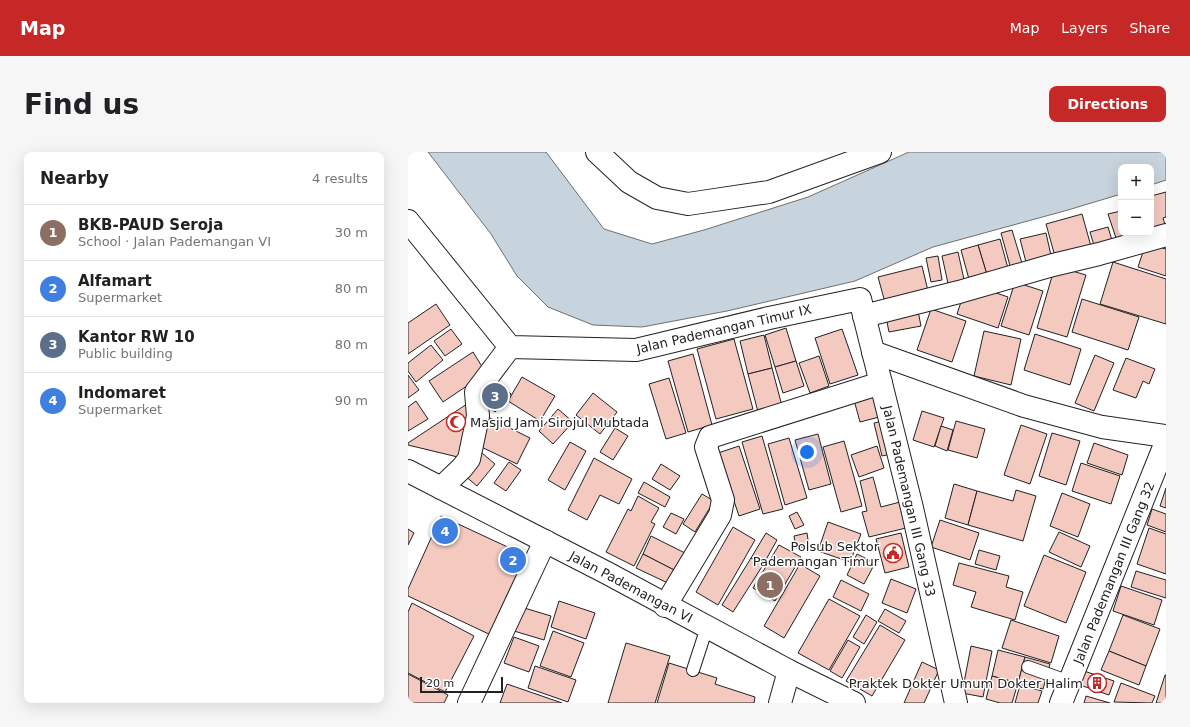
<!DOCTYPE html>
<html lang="en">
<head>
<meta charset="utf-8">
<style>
	:root { --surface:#fff; --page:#f6f6f6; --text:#202124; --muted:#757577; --line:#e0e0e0; --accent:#c62828 }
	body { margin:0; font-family:"DejaVu Sans",sans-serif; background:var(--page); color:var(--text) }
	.controls { position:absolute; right:12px; top:12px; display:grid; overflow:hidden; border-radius:8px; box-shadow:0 4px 16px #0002 }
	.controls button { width:36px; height:36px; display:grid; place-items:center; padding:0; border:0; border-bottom:1px solid var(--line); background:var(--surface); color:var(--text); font:20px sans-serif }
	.scale { position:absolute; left:12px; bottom:10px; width:83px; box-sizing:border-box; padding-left:4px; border:2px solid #222; border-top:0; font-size:11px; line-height:14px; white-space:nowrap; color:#222; -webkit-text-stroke:3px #fff; paint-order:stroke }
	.you { position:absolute; left:399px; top:300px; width:14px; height:14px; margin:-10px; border:3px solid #fff; border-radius:50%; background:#1a73e8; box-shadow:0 0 0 6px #1a73e833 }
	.badge { display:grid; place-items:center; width:26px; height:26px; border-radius:50%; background:var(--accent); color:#fff; font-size:13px; font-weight:700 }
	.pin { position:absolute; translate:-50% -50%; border:2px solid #fff; box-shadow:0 1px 4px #0006 }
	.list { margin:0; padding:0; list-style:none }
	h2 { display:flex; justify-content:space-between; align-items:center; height:52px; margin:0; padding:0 16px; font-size:17px }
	h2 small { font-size:13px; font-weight:400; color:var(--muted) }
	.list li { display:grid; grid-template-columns:26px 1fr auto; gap:12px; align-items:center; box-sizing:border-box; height:56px; padding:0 16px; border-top:1px solid var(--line) }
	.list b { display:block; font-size:15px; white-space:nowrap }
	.list p { margin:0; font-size:13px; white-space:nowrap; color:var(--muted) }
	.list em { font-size:13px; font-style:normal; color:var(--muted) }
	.map { position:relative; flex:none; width:758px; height:551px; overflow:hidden; border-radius:8px }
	header { display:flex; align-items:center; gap:24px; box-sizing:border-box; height:56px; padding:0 20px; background:var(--accent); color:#fff }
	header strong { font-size:19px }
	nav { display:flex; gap:22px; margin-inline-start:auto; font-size:14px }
	.intro { display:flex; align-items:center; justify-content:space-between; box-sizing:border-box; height:96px; padding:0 24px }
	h1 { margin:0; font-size:28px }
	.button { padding:10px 18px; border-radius:8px; background:var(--accent); color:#fff; font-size:14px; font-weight:700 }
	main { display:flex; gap:24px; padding:0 24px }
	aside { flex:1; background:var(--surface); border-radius:8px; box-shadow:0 4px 16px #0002 }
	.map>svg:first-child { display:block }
</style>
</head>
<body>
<header>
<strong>Map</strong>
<nav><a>Map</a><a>Layers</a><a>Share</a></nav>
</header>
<div class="intro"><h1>Find us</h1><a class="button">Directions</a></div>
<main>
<aside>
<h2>Nearby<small>4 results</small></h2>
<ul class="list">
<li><span class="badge" style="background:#8d6e63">1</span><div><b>BKB-PAUD Seroja</b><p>School · Jalan Pademangan VI</p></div><em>30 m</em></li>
<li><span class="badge" style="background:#3f7fe0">2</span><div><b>Alfamart</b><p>Supermarket</p></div><em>80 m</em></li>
<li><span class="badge" style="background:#5c6f8a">3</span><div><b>Kantor RW 10</b><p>Public building</p></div><em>80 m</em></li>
<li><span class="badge" style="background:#3f7fe0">4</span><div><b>Indomaret</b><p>Supermarket</p></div><em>90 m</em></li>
</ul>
</aside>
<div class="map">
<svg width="758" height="551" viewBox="0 0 758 551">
	<rect width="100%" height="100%" fill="#fff"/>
	<!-- water -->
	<polygon fill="#c7d3dd" stroke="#6f6f6f" points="20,0 138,0 196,77 244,92 296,78 400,45 501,0 758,0 758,28 743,33 743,15 713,15 713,42 660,58 525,95 447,129 319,159 234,175 185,173 140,155 109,124 83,82"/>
	<!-- building -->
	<g fill="#f3c9c0" stroke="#222">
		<polygon points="758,40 758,65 755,66 758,76 743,80 743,44"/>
		<polygon points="713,59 713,81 739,81 710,92 700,62"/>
		<polygon points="674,62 684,98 648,108 638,72"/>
		<polygon points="700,75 706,95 688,100 682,80"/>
		<polygon points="604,78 616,118 604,121 593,81"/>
		<polygon points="638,81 644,108 619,114 612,87"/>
		<polygon points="592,87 601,120 580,126 570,93"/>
		<polygon points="738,91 758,97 758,124 730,115"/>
		<polygon points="570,93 580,126 562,131 553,98"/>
		<polygon points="550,100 557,132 541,136 534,104"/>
		<polygon points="530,104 534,128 523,130 518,106"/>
		<polygon points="705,110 758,127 758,172 692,152"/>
		<polygon points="514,114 521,143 478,154 470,125"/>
		<polygon points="647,114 678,123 659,185 629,176"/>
		<polygon points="607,130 635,139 621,183 593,174"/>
		<polygon points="571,135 600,145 590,176 549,162 556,141"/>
		<polygon points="674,147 731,165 720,198 664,180"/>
		<polygon points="28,152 42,173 0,202 0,171"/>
		<polygon points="509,154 513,174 481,180 477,160"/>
		<polygon points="523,157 558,169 544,210 509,198"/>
		<polygon points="378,176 388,209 367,215 357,183"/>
		<polygon points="43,177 54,192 37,204 26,189"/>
		<polygon points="434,177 450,223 422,232 407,186"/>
		<polygon points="576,179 613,187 603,233 566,224"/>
		<polygon points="627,182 673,197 662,233 616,218"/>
		<polygon points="356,183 364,216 340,222 332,189"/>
		<polygon points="326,187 345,257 308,267 289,197"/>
		<polygon points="23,193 35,208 8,230 0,219 0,211"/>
		<polygon points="65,200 78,221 35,250 21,229"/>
		<polygon points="285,202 304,273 280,280 260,209"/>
		<polygon points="687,203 706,211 686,259 667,251"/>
		<polygon points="411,204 421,234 402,241 391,211"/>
		<polygon points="718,206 747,217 741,232 735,229 728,246 705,238"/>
		<polygon points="388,209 396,234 375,241 367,215"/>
		<polygon points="364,216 374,254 350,260 340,222"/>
		<polygon points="0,223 11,238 0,246"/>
		<polygon points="114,225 147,244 132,269 100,249"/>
		<polygon points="261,226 278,281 258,287 241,232"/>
		<polygon points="87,228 103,242 87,260 71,246"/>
		<polygon points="185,241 209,260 192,282 168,263"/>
		<polygon points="469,242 475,264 452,270 446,248"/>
		<polygon points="65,248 58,307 0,293 0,291"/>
		<polygon points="8,249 20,267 0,279 0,255"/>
		<polygon points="150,257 165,270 145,292 131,279"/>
		<polygon points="514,259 536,266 526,295 505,288"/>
		<polygon points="80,265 122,286 109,312 67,292"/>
		<polygon points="479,268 487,301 474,304 466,271"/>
		<polygon points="548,269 577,277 569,306 540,298"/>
		<polygon points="613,273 639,282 622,332 596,323"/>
		<polygon points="533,274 545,278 539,299 527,294"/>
		<polygon points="207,276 220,284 205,308 192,300"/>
		<polygon points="644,281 672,289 658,333 631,324"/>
		<polygon points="410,282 423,332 401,338 387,288"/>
		<polygon points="354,284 375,357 355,362 334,290"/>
		<polygon points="381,286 399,346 377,353 360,292"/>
		<polygon points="436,289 454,354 433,360 415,295"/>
		<polygon points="162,290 178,299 157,338 140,328"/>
		<polygon points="686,291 720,303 714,323 679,311"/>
		<polygon points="331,294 352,357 331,364 310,301"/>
		<polygon points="469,294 476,316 451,325 443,303"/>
		<polygon points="74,301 87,312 69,334 56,323"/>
		<polygon points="186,306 224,327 211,352 192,343 179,368 160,358"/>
		<polygon points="101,310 113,318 98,339 86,331"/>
		<polygon points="673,311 712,324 703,352 664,339"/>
		<polygon points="253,312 272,324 262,338 244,327"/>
		<polygon points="465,325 473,355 492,350 498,376 461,385 454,360 459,359 452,329"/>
		<polygon points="236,330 262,345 257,355 230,341"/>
		<polygon points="546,332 569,339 560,373 537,366"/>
		<polygon points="758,336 758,356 752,354"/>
		<polygon points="608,338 628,344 615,389 560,373 569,339 605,349"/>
		<polygon points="654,341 682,352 670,385 642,374"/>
		<polygon points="294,342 306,349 287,380 275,372"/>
		<polygon points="230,344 251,356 243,370 247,372 226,414 198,400 220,357 223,359"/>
		<polygon points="744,357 758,362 758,380 739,373"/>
		<polygon points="389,360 396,373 387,377 381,364"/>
		<polygon points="263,361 276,367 268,382 255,375"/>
		<polygon points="33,364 121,405 85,484 0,444 0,437"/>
		<polygon points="532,368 571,381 562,408 523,395"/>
		<polygon points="420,370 453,382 442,410 410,399"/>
		<polygon points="325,375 347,388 310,453 288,440"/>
		<polygon points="741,376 758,382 758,422 729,412"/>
		<polygon points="0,377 6,381 0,393"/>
		<polygon points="651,380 682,394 673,415 641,400"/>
		<polygon points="358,381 369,388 355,413 343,406"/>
		<polygon points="399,381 401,394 388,396 386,384"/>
		<polygon points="493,381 501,415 477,421 468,387"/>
		<polygon points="243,384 279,402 270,420 235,402"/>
		<polygon points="371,393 393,405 367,449 345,436"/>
		<polygon points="571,398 592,404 588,418 567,412"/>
		<polygon points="235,402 270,420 264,433 228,416"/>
		<polygon points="449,402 467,411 456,432 439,423"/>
		<polygon points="636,403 678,420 658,471 616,454"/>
		<polygon points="343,406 355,413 325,460 314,453"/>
		<polygon points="551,411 601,424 598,435 615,440 607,468 563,455 568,440 545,433"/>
		<polygon points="392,412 412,424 376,486 356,474"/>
		<polygon points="728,419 758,428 758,446 723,435"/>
		<polygon points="483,427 508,437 499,461 474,451"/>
		<polygon points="433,428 461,442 453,459 425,445"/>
		<polygon points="713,434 754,448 746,473 705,459"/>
		<polygon points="421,447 452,464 421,518 390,501"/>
		<polygon points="151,449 187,461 178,487 143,475"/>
		<polygon points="4,451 66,484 37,540 0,521 0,460"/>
		<polygon points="113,455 143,464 136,488 106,479"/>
		<polygon points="477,457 498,469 491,481 470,469"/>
		<polygon points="458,463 469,470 456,492 445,485"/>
		<polygon points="715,463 752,477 738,514 701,499"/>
		<polygon points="603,468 651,484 643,511 594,496"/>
		<polygon points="472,473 497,488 464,544 438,529"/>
		<polygon points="145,479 176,491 163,525 132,514"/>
		<polygon points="106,485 131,494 121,520 96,511"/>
		<polygon points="440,488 452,495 434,526 422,519"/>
		<polygon points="218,491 262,504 247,551 200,551"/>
		<polygon points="563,494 584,499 575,545 554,541"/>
		<polygon points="590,498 617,505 610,531 584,524"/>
		<polygon points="701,499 738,514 731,533 693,518"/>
		<polygon points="617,505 642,512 635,537 610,531"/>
		<polygon points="514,510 531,518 516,551 496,551"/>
		<polygon points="261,511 309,526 307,532 347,545 346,551 249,551"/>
		<polygon points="127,514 168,528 160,550 120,536"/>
		<polygon points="676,519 706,529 701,543 672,533"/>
		<polygon points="0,522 40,543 36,551 0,551"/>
		<polygon points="757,523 758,523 758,551 748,551"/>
		<polygon points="584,524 610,531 604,551 592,551 578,547"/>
		<polygon points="713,531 747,544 744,551 706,550"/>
		<polygon points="99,532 154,551 92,551"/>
		<polygon points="612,533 634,539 630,551 607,551"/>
		<polygon points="678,544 702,551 676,551"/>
	</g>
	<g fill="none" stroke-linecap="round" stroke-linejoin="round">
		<defs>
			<g id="lane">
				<polyline points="620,515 662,530"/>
				<polyline points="285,518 299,475"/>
			</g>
			<g id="street">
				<polyline points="0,69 102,195 228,198 361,166 452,147 504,356 548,551"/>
				<polyline points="456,164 551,140 645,113 691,102 758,83"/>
				<polyline points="465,200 616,254 694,275 758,284"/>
				<polyline points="33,336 54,316 61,307 70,264 68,240 102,195"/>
				<polyline points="257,454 312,363 315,348 298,295 302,285 473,231"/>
				<polyline points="61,551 137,389"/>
				<polyline points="372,551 381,519"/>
			</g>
			<g id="secondary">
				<polyline points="189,0 221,30 249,46 280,52 361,40 472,0"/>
				<polyline points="0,319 199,421 381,519 446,551"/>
				<polyline points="653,551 758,290"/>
			</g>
		</defs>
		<!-- lane casing -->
		<use href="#lane" stroke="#222" stroke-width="14"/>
		<!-- street casing -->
		<use href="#street" stroke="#222" stroke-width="24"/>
		<!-- secondary casing -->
		<use href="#secondary" stroke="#222" stroke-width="24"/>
		<!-- lane -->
		<use href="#lane" stroke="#fff" stroke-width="12"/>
		<!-- street -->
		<use href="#street" stroke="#fff" stroke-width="22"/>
		<!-- secondary -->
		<use href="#secondary" stroke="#fff" stroke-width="22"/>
	</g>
	<!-- icons -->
	<defs>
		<symbol id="mosque-ring" viewBox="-11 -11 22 22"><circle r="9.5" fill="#fff" stroke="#c62828" stroke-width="1.5"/><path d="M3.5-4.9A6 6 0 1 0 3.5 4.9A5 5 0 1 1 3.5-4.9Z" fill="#c62828"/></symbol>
		<symbol id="civic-ring" viewBox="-11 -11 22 22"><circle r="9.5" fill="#fff" stroke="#c62828" stroke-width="1.5"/><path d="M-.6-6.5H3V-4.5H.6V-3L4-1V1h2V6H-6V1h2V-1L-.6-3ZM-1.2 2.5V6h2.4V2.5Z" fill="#c62828"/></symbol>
		<symbol id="building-ring" viewBox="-11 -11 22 22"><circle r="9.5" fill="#fff" stroke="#c62828" stroke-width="1.5"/><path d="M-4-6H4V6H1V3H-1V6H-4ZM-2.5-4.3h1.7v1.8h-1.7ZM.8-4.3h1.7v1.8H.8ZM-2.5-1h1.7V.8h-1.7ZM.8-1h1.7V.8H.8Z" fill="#c62828"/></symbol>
	</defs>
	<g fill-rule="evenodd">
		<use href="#mosque-ring" x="37" y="259" width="22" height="22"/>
		<use href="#civic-ring" x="474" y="390" width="22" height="22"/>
		<use href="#building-ring" x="678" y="520" width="22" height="22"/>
	</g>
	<g text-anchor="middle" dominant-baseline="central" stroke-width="3" stroke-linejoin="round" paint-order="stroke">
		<!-- street labels -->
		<g font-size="13" fill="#222" stroke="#fff">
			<text transform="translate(316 177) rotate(-13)">Jalan Pademangan Timur IX</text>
			<text transform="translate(501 349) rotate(77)">Jalan Pademangan III Gang 33</text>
			<text transform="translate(706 421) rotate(-68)">Jalan Pademangan III Gang 32</text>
			<text transform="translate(223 435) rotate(28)">Jalan Pademangan VI</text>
		</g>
		<!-- poi labels -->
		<g font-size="13" fill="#222" stroke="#fff" text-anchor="end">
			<text x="62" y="270" text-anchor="start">Masjid Jami Sirojul Mubtada</text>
			<text x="471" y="394">Polsub Sektor<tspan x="471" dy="15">Pademangan Timur</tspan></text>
			<text x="675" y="531">Praktek Dokter Umum Dokter Halim</text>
		</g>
	</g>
</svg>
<div class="controls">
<button>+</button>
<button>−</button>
</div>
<div class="scale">20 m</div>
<div class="you"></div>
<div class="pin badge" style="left:362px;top:433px;background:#8d6e63">1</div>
<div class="pin badge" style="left:105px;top:408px;background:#3f7fe0">2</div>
<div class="pin badge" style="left:87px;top:244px;background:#5c6f8a">3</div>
<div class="pin badge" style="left:37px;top:379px;background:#3f7fe0">4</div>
</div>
</main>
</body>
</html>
